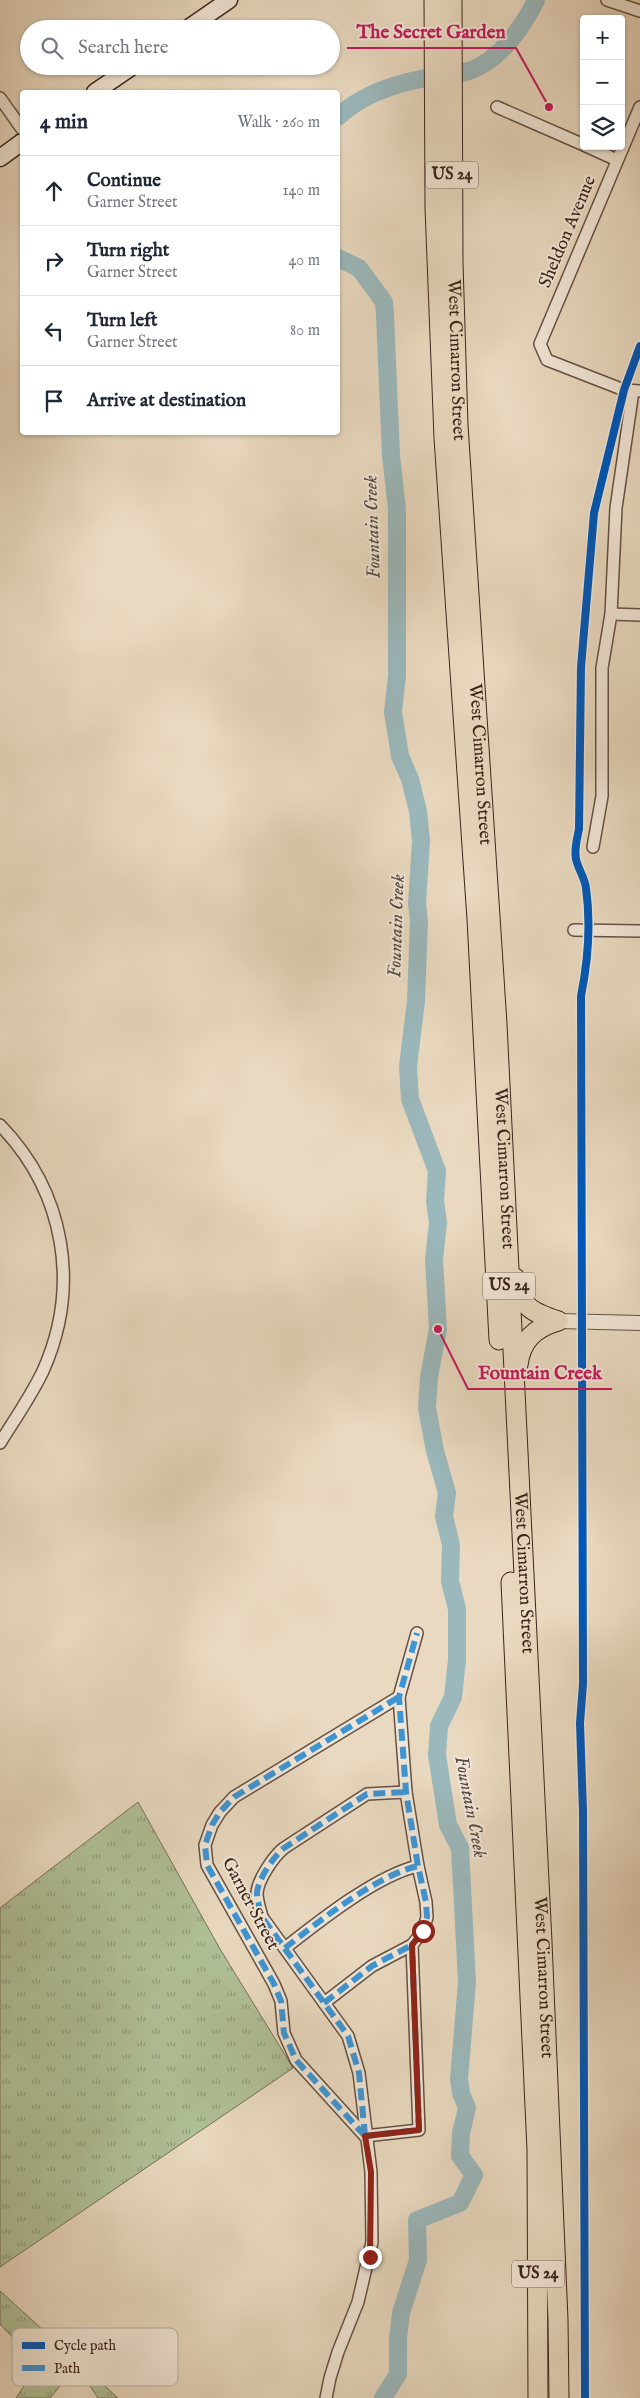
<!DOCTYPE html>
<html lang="en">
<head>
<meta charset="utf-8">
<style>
	:root { --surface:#fff; --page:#f6f6f7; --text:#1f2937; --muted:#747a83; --line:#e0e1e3 }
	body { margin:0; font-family:"IM FELL English",serif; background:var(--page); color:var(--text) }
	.controls { position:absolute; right:15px; top:15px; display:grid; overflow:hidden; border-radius:5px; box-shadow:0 1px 4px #0004 }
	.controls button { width:45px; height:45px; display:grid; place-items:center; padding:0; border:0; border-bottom:1px solid var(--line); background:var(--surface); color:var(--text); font:25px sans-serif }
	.stop { position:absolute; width:15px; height:15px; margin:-11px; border:4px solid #8f2418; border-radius:50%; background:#fff }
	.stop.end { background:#8f2418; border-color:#fff; box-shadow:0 1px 5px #0008 }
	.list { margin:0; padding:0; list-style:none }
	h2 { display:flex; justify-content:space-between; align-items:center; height:65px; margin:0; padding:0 20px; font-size:21px }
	h2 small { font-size:16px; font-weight:400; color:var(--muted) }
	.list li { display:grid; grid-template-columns:32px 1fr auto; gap:15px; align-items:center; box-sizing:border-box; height:70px; padding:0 20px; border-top:1px solid var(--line) }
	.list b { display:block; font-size:19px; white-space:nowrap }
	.list p { margin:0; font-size:16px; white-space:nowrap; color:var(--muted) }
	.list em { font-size:16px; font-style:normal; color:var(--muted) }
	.icon { flex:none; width:28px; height:28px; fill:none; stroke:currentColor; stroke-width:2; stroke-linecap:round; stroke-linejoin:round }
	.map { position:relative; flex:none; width:640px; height:2398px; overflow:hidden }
	.search { position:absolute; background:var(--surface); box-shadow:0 1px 4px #0004; left:20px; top:20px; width:320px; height:55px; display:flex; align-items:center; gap:12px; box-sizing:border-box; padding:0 18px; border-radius:28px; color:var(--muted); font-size:19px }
	.panel { position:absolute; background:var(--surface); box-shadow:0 1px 4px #0004; left:20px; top:90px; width:320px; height:345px; border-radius:5px }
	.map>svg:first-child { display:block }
</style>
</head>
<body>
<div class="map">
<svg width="640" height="2398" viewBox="0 0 640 2398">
	<defs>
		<pattern id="grass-tufts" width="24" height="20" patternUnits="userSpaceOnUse" patternTransform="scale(1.25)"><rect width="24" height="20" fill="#b0c097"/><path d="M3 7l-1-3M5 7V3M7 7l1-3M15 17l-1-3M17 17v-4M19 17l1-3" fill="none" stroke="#909c7a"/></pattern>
	</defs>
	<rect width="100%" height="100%" fill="#e9d9c0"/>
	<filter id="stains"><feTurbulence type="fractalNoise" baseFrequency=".004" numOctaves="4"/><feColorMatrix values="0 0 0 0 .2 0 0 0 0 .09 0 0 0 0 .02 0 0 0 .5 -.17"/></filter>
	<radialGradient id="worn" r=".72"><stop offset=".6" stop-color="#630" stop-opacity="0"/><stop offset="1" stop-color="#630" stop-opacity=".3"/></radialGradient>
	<!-- grass -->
	<g fill="url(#grass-tufts)" stroke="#767258">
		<polygon points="138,1802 220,1949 293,2068 0,2267 0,1908"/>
		<polygon points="0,2291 118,2398 98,2398 86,2380 74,2369 50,2398 16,2398 38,2365 0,2324"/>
	</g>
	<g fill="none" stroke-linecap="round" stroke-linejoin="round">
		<!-- river -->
		<g stroke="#9bb8bc" stroke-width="18">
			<path d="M338,117C359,97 388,86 416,80C433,76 452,76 469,71C499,61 523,27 536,0"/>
			<polyline points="338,258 359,268 384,302 385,315 391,455 397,509 397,676 393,712 400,756 410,779 418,811 421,841 417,904 419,921 416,1001 408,1066 410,1099 437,1171 435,1201 438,1223 434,1259 438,1329 429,1377 427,1408 435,1451 447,1493 444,1516 451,1545 450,1581 457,1609 457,1660 453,1697 439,1726 437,1755 448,1825 460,1848 467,1982 459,2079 461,2093 467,2108 461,2133 460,2156 474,2175 460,2203 417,2220 418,2260 401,2313 398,2339 398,2374 383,2398"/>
		</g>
		<defs>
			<g id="minor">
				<polyline points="607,0 640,11"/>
				<polyline points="0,98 22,129"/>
				<polyline points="497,107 584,145"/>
				<polyline points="640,107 540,344 547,360 624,390 640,391"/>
				<polyline points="586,146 617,160"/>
				<polyline points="611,614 640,615"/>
				<polyline points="593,847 602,796 602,668 611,614 616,508 633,391"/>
				<polyline points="574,930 640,931"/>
				<path d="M0,1125C65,1192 81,1286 43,1371C31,1396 15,1419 0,1443"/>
				<path d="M285,1948C318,1922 377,1875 418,1866"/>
				<polyline points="324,2003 372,1966 412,1945"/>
				<polyline points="365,2136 296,2060 284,2033 281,2001 274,1984 207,1865 205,1845 212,1825 220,1812 234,1797 399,1697"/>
				<polyline points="365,2136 419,2130 412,1945 423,1931 427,1917 426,1902 418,1866 406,1792 399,1697 417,1633"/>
				<path d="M326,2398L330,2378L338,2352L358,2302L372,2242L371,2172L359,2073L348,2036L262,1917C260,1909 257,1901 257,1893C258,1879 274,1856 284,1848L367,1794L406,1792"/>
			</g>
			<polyline id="tertiary" points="558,1321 640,1323"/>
			<g id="secondary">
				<polyline points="187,29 229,0"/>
				<polyline points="95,92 133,66"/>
				<polyline points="0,158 22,142"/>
			</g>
			<g id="trunk">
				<polyline points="434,0 435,208 444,438 477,919 499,1340"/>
				<path id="s1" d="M452,0L453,263L458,425L497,1024L542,1942L558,2320L559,2398"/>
				<path d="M515,1278C521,1308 532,1312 558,1321"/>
				<path d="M518,1365C521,1340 535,1328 558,1321"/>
				<polyline points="511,1582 537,2150 538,2398"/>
			</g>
		</defs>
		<!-- minor casing -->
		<use href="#minor" stroke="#665144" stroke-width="14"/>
		<!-- tertiary casing -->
		<use href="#tertiary" stroke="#665144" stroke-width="16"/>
		<!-- secondary casing -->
		<use href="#secondary" stroke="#3b241a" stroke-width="19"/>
		<!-- trunk casing -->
		<use href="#trunk" stroke="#3b241a" stroke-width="21"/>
		<!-- minor -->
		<use href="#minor" stroke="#f1e6d6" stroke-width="11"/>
		<!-- tertiary -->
		<use href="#tertiary" stroke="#f1e6d6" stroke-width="14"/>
		<!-- secondary -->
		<use href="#secondary" stroke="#f1e6d6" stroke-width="16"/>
		<!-- trunk -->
		<use href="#trunk" stroke="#e9d9c0" stroke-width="19"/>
		<!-- quiet -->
		<g stroke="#3e95d4" stroke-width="6" stroke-dasharray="12 6" stroke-linecap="butt">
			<path d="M285,1948C318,1922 377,1875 418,1866"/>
			<polyline points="324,2003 372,1966 412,1945"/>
			<polyline points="365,2136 296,2060 284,2033 281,2001 274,1984 207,1865 205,1845 212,1825 220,1812 234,1797 399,1697"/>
			<polyline points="365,2136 419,2130 412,1945 423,1931 427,1917 426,1902 418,1866 406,1792 399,1697 417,1633"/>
			<path d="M365,2136L359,2073L348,2036L262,1917C260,1909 257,1901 257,1893C258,1879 274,1856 284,1848L367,1794L406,1792"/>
		</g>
		<defs>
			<path id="cycleway" d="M585,2398L583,1812L580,1723L583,1684L581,996C588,961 591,924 586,888C585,878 578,869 576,859C574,849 577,839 579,829L581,667L594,513L624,390L640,346"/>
		</defs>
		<!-- cycleway casing -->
		<use href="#cycleway" stroke="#f1e6d6" stroke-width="11"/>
		<!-- cycleway -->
		<use href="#cycleway" stroke="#0057b8" stroke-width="8"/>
	</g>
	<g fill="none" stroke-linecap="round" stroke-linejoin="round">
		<!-- route -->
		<polyline stroke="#8f2418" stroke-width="6" points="370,2257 371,2172 365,2136 419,2130 412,1945 423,1931"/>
	</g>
	<g text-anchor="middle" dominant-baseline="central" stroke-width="4" stroke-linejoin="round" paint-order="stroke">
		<!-- shield labels -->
		<g fill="#f1e6d6" stroke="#725e52" stroke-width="1">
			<rect x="426" y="161.5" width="52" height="27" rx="4"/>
			<rect x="483" y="1272.5" width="52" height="27" rx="4"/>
			<rect x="512" y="2260.5" width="52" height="27" rx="4"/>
		</g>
		<g font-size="16" font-weight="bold" fill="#3b241a">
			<text x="452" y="175">US 24</text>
			<text x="509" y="1286">US 24</text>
			<text x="538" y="2274">US 24</text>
		</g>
		<!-- street labels -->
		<g font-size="18" fill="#3b241a" stroke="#f1e6d6">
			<text transform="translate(568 232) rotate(-67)">Sheldon Avenue</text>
			<text stroke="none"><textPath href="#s1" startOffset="360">West Cimarron Street</textPath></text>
			<text stroke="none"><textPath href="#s1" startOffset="765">West Cimarron Street</textPath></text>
			<text stroke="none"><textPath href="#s1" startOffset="1170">West Cimarron Street</textPath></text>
			<text stroke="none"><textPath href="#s1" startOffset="1575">West Cimarron Street</textPath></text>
			<text transform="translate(250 1904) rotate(62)">Garner Street</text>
			<text stroke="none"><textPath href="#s1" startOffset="1980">West Cimarron Street</textPath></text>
		</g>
		<!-- water labels -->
		<g font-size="19" font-style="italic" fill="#534942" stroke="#f1e6d6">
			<text transform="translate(373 527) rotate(-92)">Fountain Creek</text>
			<text transform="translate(397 926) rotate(-88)">Fountain Creek</text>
			<text transform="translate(470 1807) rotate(79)">Fountain Creek</text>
		</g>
	</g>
	<!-- legend -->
	<rect x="12" y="2328" width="166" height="58" rx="8" fill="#f1e6d6" stroke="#baac9e" stroke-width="1"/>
	<rect x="22" y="2342" width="23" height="7" fill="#0057b8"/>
	<rect x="22" y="2365" width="23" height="6" fill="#3e95d4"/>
	<g font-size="14" fill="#3b241a">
		<text x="54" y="2350">Cycle path</text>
		<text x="54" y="2373">Path</text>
	</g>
	<!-- callouts -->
	<path fill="none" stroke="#c2185b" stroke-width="2" d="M549 107L516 48H347M438 1329L468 1389H612"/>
	<g fill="#c2185b" stroke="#f1e6d6" stroke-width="2">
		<circle cx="549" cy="107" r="5"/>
		<circle cx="438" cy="1329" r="5"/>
	</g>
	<g font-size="19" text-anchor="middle" font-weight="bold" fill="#c2185b" stroke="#f1e6d6" stroke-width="4" stroke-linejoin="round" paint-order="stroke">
		<text x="431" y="38">The Secret Garden</text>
		<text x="540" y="1379">Fountain Creek</text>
	</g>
	<rect width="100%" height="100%" filter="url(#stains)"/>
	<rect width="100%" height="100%" fill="url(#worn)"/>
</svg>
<div class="controls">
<button>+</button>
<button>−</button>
<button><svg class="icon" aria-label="layers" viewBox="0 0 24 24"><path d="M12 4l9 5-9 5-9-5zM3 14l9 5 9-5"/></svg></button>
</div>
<div class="stop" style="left:423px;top:1931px"></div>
<div class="stop end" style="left:370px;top:2257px"></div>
<div class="search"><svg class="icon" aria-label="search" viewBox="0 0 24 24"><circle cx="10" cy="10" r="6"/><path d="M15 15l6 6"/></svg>Search here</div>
<section class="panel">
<h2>4 min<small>Walk · 260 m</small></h2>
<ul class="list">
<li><svg class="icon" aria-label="ahead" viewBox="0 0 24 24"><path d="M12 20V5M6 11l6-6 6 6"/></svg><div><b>Continue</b><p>Garner Street</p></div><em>140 m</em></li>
<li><svg class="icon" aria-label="right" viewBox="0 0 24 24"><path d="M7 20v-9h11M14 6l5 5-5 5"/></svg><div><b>Turn right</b><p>Garner Street</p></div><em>40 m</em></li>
<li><svg class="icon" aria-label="left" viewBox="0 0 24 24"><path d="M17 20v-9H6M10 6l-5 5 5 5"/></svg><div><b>Turn left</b><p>Garner Street</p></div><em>80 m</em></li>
<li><svg class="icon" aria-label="arrive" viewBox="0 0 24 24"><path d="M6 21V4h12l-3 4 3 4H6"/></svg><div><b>Arrive at destination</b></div></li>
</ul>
</section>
</div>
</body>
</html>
